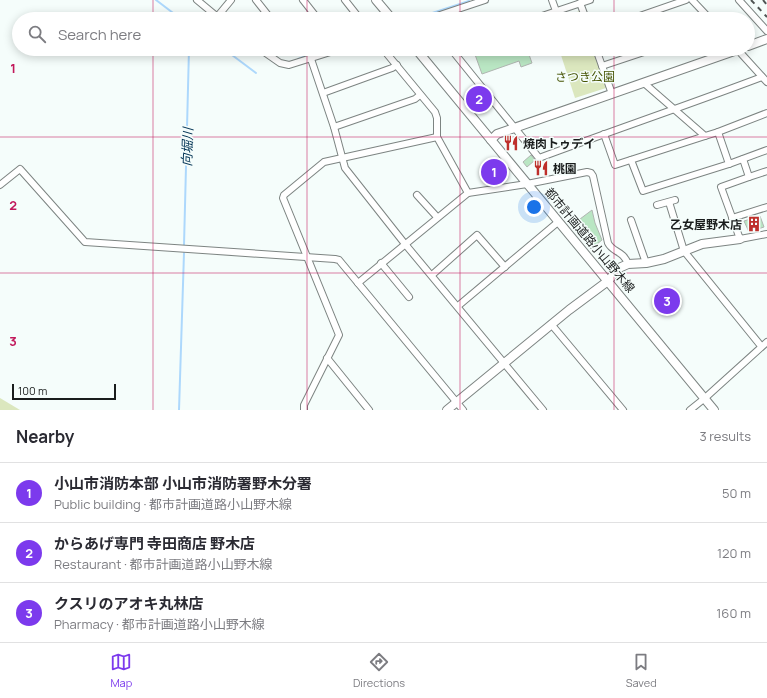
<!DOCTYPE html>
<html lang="en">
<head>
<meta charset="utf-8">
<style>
	:root { --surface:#fff; --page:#f7f7f7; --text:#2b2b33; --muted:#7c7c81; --line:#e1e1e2; --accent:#7c3aed }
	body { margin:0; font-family:Manrope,"Noto Sans JP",sans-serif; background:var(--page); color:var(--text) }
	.scale { position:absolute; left:12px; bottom:10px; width:104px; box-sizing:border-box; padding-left:4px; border:2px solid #1a1d1d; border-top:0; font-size:11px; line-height:14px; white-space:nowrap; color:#1a1d1d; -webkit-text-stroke:3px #f5fdfb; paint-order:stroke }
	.you { position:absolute; left:534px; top:207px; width:14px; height:14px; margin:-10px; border:3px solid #fff; border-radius:50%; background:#1a73e8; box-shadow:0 0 0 6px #1a73e833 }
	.badge { display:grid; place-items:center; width:26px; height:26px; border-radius:50%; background:var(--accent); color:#fff; font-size:13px; font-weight:700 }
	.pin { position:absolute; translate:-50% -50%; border:2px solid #fff; box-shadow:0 1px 4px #0006 }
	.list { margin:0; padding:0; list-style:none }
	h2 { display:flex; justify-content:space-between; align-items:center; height:52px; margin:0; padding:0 16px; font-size:17px }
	h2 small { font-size:13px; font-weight:400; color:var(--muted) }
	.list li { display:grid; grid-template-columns:26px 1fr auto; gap:12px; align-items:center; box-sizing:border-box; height:60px; padding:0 16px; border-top:1px solid var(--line) }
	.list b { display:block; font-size:15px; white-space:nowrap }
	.list p { margin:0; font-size:13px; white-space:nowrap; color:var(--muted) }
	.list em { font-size:13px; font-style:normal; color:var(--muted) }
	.icon { flex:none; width:22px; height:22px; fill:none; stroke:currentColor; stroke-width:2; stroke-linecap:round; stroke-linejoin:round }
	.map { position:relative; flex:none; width:767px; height:410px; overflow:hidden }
	.search { position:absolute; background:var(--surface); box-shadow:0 2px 10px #0003; left:12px; right:12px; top:12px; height:44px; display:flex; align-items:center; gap:10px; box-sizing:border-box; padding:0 14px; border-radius:22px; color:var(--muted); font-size:15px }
	.sheet { height:232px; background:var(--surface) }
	nav { display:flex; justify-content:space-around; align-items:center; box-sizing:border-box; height:56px; border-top:1px solid var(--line); background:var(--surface); font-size:11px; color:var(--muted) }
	nav a { display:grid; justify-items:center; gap:2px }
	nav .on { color:var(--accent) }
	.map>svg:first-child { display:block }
</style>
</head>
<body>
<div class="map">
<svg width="767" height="410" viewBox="0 0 767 410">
	<rect width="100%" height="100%" fill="#f5fdfb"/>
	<!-- green -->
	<g fill="#dbe7be">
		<polygon points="580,11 582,19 554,19"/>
		<polygon points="559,49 593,49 606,88 575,98"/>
		<polygon points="0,398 20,410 0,410"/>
	</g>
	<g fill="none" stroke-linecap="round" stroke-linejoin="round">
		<!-- stream -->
		<g stroke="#add8fc" stroke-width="2">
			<polyline points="156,0 181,19"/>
			<polyline points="414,19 469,1"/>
			<polyline points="224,49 256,73"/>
			<polyline points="298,59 327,49"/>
			<polyline points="184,245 189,49"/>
			<polyline points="179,410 184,253"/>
		</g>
	</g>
	<!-- building -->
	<g fill="#b9e6c3" stroke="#b0b5b1">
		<polygon points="473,49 527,49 532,63 521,67 519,61 482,74"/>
		<polygon points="531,155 535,160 527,167 523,162"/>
		<polygon points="592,210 595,223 602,240 591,249 572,225"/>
		<polygon points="760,216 764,227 749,232 744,221"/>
	</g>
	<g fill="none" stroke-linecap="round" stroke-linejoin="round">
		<defs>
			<g id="street">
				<polyline points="197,0 220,19"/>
				<polyline points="256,0 271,19"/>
				<polyline points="303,0 318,19"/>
				<polyline points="345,0 360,19"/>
				<polyline points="552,0 556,11"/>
				<polyline points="692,0 710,19"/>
				<polyline points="739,0 767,31"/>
				<polyline points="580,3 586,19"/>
				<polyline points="217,17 231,0"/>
				<polyline points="428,19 485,0"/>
				<polyline points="533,19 590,0"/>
				<polyline points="631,19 686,0"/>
				<polyline points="260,49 280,63 289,65 340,49"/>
				<polyline points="383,49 435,112 437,118 437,137 468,193"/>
				<path d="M451,49L539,158C614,130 688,105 762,77"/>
				<polyline points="596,49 612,94"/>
				<polyline points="737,49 767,82"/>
				<polyline points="311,59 334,127 345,168 405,244 543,410"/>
				<polyline points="602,66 653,49"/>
				<polyline points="644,83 705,136 718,132 729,164"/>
				<polyline points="323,93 392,68 397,65"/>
				<polyline points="334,127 415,99 420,95"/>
				<polyline points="718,132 767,113"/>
				<polyline points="604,134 615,165 705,136"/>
				<polyline points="743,159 749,177 721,187 740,239 767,234"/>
				<polyline points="631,160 643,191 729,164 767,150"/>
				<polyline points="749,177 767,171"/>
				<polyline points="0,185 20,169 85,242 335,259 339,260 463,410"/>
				<polyline points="417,195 437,217"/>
				<polyline points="669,202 684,251 761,346"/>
				<polyline points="657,205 675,200"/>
				<polyline points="732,218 767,207"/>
				<polyline points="631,220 646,263"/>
				<polyline points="381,263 409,297"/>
				<polyline points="432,275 477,235 505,267"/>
				<path d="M358,283L468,193L527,184L587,172L591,173L593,176L608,243C613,253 623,250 628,264"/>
				<polyline points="458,306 558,222"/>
				<polyline points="551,324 623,410"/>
				<polyline points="327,358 369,410"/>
				<polyline points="304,410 304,405 339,335 283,198 284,195 324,162 437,137"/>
				<polyline points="690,410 705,398 767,342"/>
			</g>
			<g id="secondary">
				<polyline points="376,0 392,19"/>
				<polyline points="748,46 767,39"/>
				<polyline points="416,49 714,410"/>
				<polyline points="491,140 497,134 740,49"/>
				<polyline points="447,410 569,310 608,281 619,268 628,264 646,263 664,259 702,244 740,239"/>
			</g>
		</defs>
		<!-- street casing -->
		<use href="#street" stroke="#7d8482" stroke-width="8"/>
		<!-- secondary casing -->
		<use href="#secondary" stroke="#7d8482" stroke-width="10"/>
		<!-- street -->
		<use href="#street" stroke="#fff" stroke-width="6"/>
		<!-- secondary -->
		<use href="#secondary" stroke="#fff" stroke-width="8"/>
		<!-- rail -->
		<g stroke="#4f5453" stroke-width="2" stroke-dasharray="5 5" stroke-linecap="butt">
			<polyline points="751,0 767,17"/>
			<polyline points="763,0 767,5"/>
		</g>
	</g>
	<!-- grid -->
	<path fill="none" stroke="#c2185b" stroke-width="1" stroke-opacity="0.55" d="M153,0V19M307,0V19M460,0V19M614,0V19M153,49V410M307,49V410M460,49V410M614,49V410M0,137H767M0,273H767"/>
	<!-- icons -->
	<defs>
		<symbol id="restaurant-bare" viewBox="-9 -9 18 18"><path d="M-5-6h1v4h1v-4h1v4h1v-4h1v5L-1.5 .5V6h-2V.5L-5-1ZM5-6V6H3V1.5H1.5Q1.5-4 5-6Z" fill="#be2f2b" stroke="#f5fdfb" stroke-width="2.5" paint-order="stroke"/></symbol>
		<symbol id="building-bare" viewBox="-9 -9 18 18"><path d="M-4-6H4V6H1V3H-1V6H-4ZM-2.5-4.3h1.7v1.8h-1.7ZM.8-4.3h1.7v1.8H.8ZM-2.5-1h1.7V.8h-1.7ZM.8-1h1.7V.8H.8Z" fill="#be2f2b" stroke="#f5fdfb" stroke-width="2.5" paint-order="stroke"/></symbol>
	</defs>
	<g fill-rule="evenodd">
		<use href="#restaurant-bare" x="500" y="132" width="22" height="22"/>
		<use href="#restaurant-bare" x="530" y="157" width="22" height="22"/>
		<use href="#building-bare" x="743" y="213" width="22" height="22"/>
	</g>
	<g text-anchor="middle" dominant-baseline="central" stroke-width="3" stroke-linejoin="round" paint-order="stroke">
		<!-- park labels -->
		<g font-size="12" fill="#475505" stroke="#f5fdfb">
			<text x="585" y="76">さつき公園</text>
		</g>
		<!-- poi labels -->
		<g font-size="12" font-weight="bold" fill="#1a1d1d" stroke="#f5fdfb" text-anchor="start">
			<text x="523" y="143">焼肉トゥデイ</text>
			<text x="553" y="168">桃園</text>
			<text x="742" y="224" text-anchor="end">乙女屋野木店</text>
		</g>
		<!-- street labels -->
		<g font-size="12" fill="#1a1d1d" stroke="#f5fdfb">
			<text transform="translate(590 240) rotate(50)">都市計画道路小山野木線</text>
		</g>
		<!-- water labels -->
		<g font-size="13" font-style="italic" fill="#003354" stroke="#f5fdfb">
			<text transform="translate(187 147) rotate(-88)">向堀川</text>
		</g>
	</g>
	<g font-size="13" text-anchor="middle" font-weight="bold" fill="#c2185b" stroke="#f5fdfb" stroke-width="3" stroke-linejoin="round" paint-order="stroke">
		<text x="13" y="73">1</text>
		<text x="13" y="210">2</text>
		<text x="13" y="346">3</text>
	</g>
</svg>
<div class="scale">100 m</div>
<div class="you"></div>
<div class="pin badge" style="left:494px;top:172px">1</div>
<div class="pin badge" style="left:479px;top:99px">2</div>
<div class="pin badge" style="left:667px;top:301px">3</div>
<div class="search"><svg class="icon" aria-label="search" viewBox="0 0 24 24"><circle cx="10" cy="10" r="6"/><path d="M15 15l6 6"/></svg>Search here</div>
</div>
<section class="sheet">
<h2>Nearby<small>3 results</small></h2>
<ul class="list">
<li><span class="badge">1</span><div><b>小山市消防本部 小山市消防署野木分署</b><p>Public building · 都市計画道路小山野木線</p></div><em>50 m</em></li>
<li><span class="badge">2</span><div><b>からあげ専門 寺田商店 野木店</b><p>Restaurant · 都市計画道路小山野木線</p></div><em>120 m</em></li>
<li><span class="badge">3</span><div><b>クスリのアオキ丸林店</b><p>Pharmacy · 都市計画道路小山野木線</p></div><em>160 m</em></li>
</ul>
</section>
<nav>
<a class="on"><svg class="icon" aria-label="map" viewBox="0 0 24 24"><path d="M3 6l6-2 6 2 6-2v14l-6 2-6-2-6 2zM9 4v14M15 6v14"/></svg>Map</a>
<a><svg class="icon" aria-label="directions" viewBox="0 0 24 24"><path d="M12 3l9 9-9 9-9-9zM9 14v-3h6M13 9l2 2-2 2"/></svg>Directions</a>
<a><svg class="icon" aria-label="saved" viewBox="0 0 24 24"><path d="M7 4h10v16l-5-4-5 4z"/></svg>Saved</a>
</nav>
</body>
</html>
